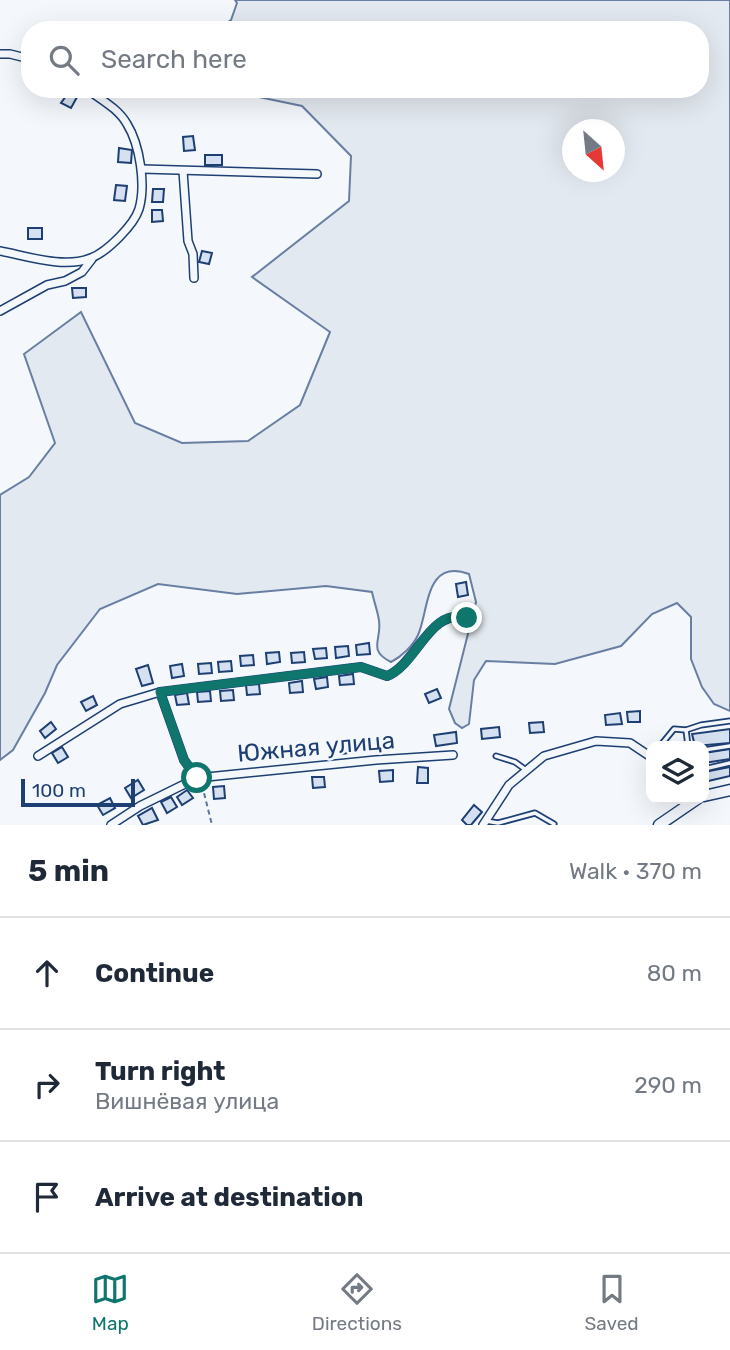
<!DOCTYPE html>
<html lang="en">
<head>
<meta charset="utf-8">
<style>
	:root { --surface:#fff; --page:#f2f2f3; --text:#1f2937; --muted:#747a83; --line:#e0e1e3; --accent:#0f766e }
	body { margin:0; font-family:Rubik,sans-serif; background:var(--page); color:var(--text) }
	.controls { position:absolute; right:21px; bottom:21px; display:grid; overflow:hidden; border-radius:14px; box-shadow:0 7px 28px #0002 }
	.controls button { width:63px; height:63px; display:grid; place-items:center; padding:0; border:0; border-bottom:2px solid var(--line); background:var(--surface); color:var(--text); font:35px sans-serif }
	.compass { position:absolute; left:562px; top:119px; width:63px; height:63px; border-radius:50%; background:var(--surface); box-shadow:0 7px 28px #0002; rotate:153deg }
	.scale { position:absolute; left:21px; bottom:18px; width:114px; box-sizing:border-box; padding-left:7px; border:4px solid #1d3f73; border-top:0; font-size:19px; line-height:24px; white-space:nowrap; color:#1d3f73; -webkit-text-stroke:5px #f4f7fb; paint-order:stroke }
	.stop { position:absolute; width:21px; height:21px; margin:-16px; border:5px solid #0f766e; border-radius:50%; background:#fff }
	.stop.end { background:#0f766e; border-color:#fff; box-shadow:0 2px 7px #0008 }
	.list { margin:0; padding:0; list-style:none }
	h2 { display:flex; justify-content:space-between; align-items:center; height:91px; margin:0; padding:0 28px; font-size:30px }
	h2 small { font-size:23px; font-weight:400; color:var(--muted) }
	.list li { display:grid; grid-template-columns:46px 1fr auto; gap:21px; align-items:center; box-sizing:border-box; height:112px; padding:0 28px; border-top:2px solid var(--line) }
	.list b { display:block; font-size:26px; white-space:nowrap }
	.list p { margin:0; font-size:23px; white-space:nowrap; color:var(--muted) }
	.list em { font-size:23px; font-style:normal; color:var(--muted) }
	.icon { flex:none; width:38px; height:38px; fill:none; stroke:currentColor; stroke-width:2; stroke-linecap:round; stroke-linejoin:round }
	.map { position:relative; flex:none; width:730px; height:825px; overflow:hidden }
	.search { position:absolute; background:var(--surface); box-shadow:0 7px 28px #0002; left:21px; right:21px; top:21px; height:77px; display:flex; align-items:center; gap:18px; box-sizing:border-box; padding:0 24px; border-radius:28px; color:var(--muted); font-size:26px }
	.sheet { height:427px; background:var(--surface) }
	nav { display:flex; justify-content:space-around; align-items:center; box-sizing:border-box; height:98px; border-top:2px solid var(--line); background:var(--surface); font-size:19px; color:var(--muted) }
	nav a { display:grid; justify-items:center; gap:4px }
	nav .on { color:var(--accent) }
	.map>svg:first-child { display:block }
</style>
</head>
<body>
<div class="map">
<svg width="730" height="825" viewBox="0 0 730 825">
	<rect width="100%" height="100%" fill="#f4f7fb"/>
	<!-- green -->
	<path fill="#e3e9f0" stroke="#687fa3" stroke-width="2" fill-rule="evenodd" d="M235,0H730V711L714,704L702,687L691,659V617L677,603L652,614L621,646L555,664L486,661L474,680L469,724L462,728L455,723L449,709L476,602L469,574C425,558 429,610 418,635C413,646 401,657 391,662C367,650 382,640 379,621C378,612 374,602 372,592L326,586L237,594L158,584L100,609L57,665L45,693L13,750L0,760V495L29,477L55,443L24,354L81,312L135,423L182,443L248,441L300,405L330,332L252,277L349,201L351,156L302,106L225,90L172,89H700V30H216L231,20L237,3ZM572,130H614V172H572Z"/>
	<!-- building -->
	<g fill="#d5e0f0" stroke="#1d3f73" stroke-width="2">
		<polygon points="69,92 77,97 71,108 61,103"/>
		<polygon points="193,136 195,150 184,151 183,137"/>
		<polygon points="119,148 132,150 131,163 118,162"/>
		<rect x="205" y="155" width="17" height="10"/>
		<polygon points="116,185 127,186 125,201 114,200"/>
		<polygon points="153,189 164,189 163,202 152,202"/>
		<polygon points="152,210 162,210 163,221 152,222"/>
		<rect x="28" y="228" width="14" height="11"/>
		<polygon points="202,251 212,253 209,264 199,262"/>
		<polygon points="72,288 86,288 86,297 73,298"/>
		<polygon points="466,582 468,595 458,597 456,584"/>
		<polygon points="369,643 370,654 357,655 356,645"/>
		<polygon points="348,646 349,656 336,658 335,647"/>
		<polygon points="326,648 327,658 315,659 313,649"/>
		<polygon points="279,652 280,662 267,664 266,653"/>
		<polygon points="304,652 305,662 292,663 291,653"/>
		<polygon points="253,655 254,665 241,666 240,656"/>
		<polygon points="231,661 232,671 219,672 218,662"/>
		<polygon points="211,663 212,673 199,674 198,664"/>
		<polygon points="182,664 184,676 172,678 170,666"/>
		<polygon points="148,665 153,683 142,686 136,669"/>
		<polygon points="353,674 354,684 340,685 339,676"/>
		<polygon points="327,677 328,687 316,689 314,679"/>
		<polygon points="302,681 303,692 290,693 289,683"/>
		<polygon points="259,684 260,694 247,695 246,685"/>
		<polygon points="437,689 441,698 429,703 425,694"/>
		<polygon points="233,690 234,700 221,701 220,691"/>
		<polygon points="210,691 211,701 198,702 197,692"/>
		<polygon points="187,693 189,704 177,705 175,695"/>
		<polygon points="93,696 97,705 86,711 81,702"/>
		<polygon points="640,711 640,722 628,722 627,712"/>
		<polygon points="620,713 622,724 606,725 605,715"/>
		<polygon points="51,722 56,729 45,738 40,731"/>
		<polygon points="543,722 544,732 530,733 529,723"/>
		<polygon points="499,727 500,737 482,739 481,729"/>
		<polygon points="730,729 730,743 695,746 692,734"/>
		<polygon points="456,732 457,743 436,746 434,735"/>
		<polygon points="353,742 354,752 342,754 341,743"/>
		<polygon points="62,747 68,757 58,763 52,753"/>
		<polygon points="730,749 730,759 704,763 704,753"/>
		<polygon points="418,767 428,768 428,783 417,783"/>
		<polygon points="730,767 730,776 704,782 704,772"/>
		<polygon points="393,770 393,781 380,782 379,771"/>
		<polygon points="312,777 324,777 325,787 313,788"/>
		<polygon points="138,780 144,790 131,798 125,788"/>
		<polygon points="224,786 225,798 214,799 213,787"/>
		<polygon points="187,790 193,798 182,805 177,797"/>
		<polygon points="171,797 177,807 167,813 161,802"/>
		<polygon points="110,798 115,808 103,815 97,805"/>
		<polygon points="474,805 482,812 471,825 467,825 462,820"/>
		<polygon points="152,808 158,820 143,825 138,816"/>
	</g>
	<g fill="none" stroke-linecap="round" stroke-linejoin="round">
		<defs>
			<g id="lane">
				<polyline points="660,746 674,729 686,730"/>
				<polyline points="688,746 686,730 701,725 730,721"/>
				<polyline points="704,750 730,746"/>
				<polyline points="496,756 515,762 526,770"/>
				<polyline points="704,769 730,763"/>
				<polyline points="486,821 498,823 535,813 554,824"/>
			</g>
			<g id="street">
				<polyline points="0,54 10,54 30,59"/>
				<polyline points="142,169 317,174"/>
				<polyline points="183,171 188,241 193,254 194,278"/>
				<path d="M0,251C27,256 64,269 91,258C107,252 134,225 139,209C146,185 140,145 127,124C118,108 101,100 87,89"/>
				<polyline points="0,311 47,285 65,281 82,272 92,259"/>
				<polyline points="160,692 184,760 197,778"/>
				<path d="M38,756L120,704L160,692L361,667L387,676C417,664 430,607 467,618"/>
				<polyline points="111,825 140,806 197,778 376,760 453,755"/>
				<polyline points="483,825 509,785 544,756 596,741 630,743 651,757"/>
			</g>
			<g id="secondary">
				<polyline points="704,796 730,790"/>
				<polyline points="659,825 697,799"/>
			</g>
		</defs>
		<!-- lane casing -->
		<use href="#lane" stroke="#1d3f73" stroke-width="7"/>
		<!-- street casing -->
		<use href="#street" stroke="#1d3f73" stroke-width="10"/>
		<!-- secondary casing -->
		<use href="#secondary" stroke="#1d3f73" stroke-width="13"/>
		<!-- path -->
		<polyline stroke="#5e769c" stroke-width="2" stroke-dasharray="5 3.5" stroke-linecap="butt" points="202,785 212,825"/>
		<!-- lane -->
		<use href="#lane" stroke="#f4f7fb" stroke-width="3.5"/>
		<!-- street -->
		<use href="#street" stroke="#f4f7fb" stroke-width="7"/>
		<!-- secondary -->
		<use href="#secondary" stroke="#f4f7fb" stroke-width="10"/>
	</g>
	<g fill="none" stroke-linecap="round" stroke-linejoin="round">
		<!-- route -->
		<path stroke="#0f766e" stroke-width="9" d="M197,778L184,760L160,692L361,667L387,676C418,664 429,607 467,618"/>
	</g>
	<g text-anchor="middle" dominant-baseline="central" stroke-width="5" stroke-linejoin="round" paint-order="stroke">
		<!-- street labels -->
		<g font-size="24" fill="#1d3f73" stroke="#f4f7fb">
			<text transform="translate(316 747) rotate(-5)">Южная улица</text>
		</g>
	</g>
</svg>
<div class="controls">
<button><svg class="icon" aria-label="layers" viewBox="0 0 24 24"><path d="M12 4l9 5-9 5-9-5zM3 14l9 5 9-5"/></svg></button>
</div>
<svg class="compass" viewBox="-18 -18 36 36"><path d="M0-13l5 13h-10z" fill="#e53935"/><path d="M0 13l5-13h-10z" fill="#747a83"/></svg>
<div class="scale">100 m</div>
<div class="stop" style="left:197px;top:778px"></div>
<div class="stop end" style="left:467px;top:618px"></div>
<div class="search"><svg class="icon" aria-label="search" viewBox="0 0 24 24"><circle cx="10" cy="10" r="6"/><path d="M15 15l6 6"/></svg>Search here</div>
</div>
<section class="sheet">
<h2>5 min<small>Walk · 370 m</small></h2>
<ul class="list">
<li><svg class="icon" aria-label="ahead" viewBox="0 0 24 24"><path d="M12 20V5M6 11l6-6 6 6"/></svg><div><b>Continue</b></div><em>80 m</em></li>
<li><svg class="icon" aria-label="right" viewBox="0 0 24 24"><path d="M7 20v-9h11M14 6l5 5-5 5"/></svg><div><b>Turn right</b><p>Вишнёвая улица</p></div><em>290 m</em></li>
<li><svg class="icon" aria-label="arrive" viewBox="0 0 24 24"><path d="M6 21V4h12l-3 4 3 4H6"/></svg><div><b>Arrive at destination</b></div></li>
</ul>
</section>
<nav>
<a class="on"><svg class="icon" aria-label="map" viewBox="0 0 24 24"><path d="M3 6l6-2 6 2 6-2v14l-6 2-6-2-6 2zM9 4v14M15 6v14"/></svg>Map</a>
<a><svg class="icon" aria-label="directions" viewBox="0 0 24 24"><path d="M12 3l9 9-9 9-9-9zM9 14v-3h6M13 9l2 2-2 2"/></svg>Directions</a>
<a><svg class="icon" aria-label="saved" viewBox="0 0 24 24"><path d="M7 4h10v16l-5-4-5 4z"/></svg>Saved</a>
</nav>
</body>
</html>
